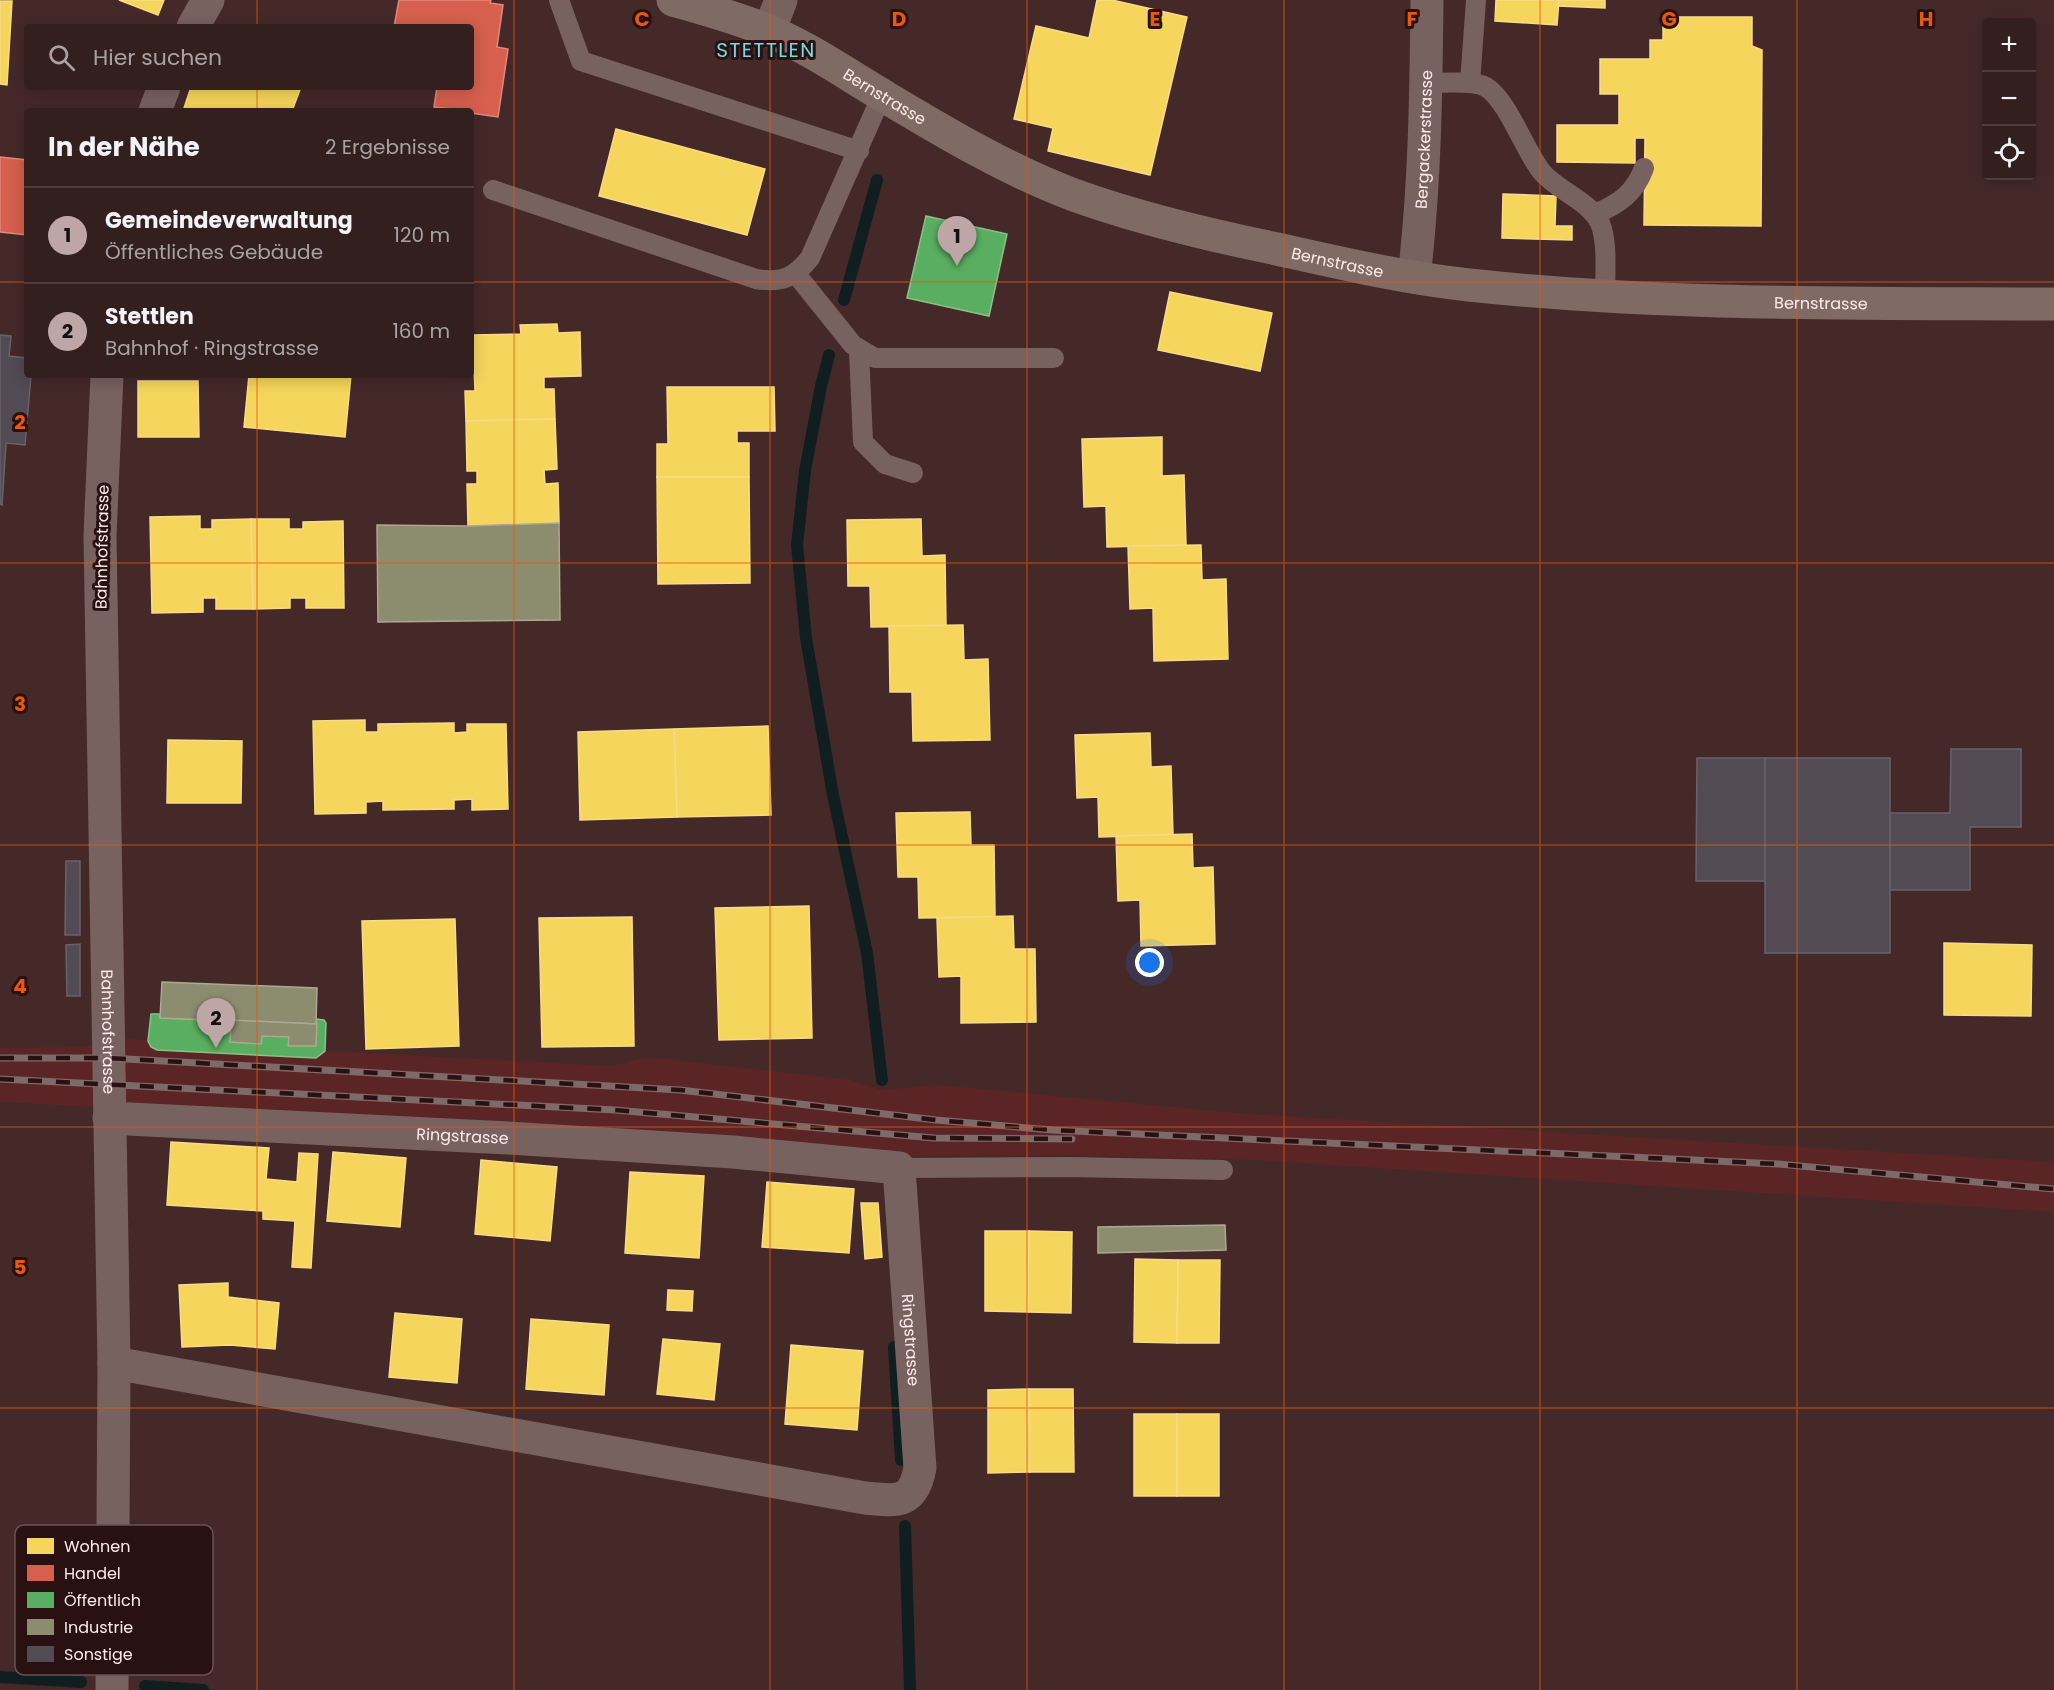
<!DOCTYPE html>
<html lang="de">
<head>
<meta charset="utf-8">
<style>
	:root { --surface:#341f1f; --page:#3c2728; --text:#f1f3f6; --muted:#a9a2a4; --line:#4e3d3d; --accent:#bea6a6 }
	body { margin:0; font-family:Poppins,sans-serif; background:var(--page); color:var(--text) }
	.controls { position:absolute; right:18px; top:18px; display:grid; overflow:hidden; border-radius:6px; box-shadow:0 3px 15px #0003 }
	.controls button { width:54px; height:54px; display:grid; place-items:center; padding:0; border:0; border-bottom:2px solid var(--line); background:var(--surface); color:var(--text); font:30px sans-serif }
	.you { position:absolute; left:1150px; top:963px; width:21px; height:21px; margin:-15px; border:4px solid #fff; border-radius:50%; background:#1a73e8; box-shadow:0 0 0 9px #1a73e833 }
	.badge { display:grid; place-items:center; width:39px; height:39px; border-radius:50%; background:var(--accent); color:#111; font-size:20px; font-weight:700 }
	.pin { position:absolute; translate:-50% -50px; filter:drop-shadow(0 2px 3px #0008) }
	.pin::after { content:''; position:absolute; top:32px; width:21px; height:18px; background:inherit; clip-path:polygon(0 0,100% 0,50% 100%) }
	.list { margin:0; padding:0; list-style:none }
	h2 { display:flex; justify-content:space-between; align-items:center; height:78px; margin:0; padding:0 24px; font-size:26px }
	h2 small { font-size:20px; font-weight:400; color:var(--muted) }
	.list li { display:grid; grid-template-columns:39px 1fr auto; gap:18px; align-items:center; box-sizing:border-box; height:96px; padding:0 24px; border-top:2px solid var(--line) }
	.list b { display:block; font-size:22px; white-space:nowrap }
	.list p { margin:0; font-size:20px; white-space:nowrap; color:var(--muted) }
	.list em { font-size:20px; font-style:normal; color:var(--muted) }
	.icon { flex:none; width:33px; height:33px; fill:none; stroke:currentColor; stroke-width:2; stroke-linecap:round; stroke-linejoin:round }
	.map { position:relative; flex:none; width:2054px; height:1690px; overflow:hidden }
	.search { position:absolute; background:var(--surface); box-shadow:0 3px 15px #0003; left:24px; top:24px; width:450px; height:66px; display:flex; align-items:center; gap:15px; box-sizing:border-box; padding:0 21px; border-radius:6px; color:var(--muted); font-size:22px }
	.panel { position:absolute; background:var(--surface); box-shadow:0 3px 15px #0003; left:24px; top:108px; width:450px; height:270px; border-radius:6px }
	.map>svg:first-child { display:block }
</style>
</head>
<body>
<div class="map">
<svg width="2054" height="1690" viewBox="0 0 2054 1690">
	<rect width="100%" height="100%" fill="#452929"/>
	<!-- built -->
	<polygon fill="#5b2525" points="151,1014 324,1020 326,1023 326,1051 612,1066 645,1058 667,1059 850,1080 881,1090 939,1085 1248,1114 2054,1162 2054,1212 1254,1160 1069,1155 916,1156 616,1134 0,1102 0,1048 82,1047 109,1044 128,1039 148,1040"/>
	<!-- homes -->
	<g fill="#f6d55c" stroke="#f9db86" stroke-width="1.5">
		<polygon points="119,0 164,0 158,15"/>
		<polygon points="1097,0 1112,0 1187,17 1150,175 1048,151 1053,128 1014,119 1036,26 1089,38"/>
		<polygon points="1496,0 1559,0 1557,25 1495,21"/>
		<polygon points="1559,0 1605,0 1605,8 1558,6"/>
		<polygon points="0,1 12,1 7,85 0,84"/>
		<polygon points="1663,17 1752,17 1752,46 1762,50 1761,226 1644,225 1645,138 1635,138 1635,163 1557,162 1557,125 1619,125 1619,94 1600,94 1600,59 1650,59 1650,40 1663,40"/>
		<polygon points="191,87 301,87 292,111 183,111"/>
		<polygon points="616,129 765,169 747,235 599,196"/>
		<polygon points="1503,194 1556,196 1555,226 1572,226 1572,240 1502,238"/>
		<polygon points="1170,292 1272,313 1260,371 1158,350"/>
		<polygon points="557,324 558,333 580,332 581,376 544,377 544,389 554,389 555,419 466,421 465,391 475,391 473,335 521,334 520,325"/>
		<polygon points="249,375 351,375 345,437 244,427"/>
		<polygon points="138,381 198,381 199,437 138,437"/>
		<polygon points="667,387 774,387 775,431 737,431 737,443 749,443 749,477 657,477 657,444 668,444"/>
		<polygon points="555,419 557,469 544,470 545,484 558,483 559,523 468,526 467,484 477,484 477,471 467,471 466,421"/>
		<polygon points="1162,437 1162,476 1184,475 1186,545 1107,547 1106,506 1084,507 1082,439"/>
		<polygon points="657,477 749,477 750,583 658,584"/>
		<polygon points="200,516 200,529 212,529 212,520 251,519 253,609 216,609 216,598 203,598 203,612 152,613 150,517"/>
		<polygon points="251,519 289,519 289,529 303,529 303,522 343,521 344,608 306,608 306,598 290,598 290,608 253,609"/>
		<polygon points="921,519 922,556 945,555 946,626 871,627 870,586 848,586 847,520"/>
		<polygon points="1201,545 1202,580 1226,579 1228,659 1154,661 1153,608 1130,609 1128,546"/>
		<polygon points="963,625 964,660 988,659 990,740 913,741 912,692 890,692 889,626"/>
		<polygon points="365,720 365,732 378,732 378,724 454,723 454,733 467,732 467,724 506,724 508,809 472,810 472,799 454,800 454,809 383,810 383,801 366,802 366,813 315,814 313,721"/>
		<polygon points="768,726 771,815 677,817 674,729"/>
		<polygon points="674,729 677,817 580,820 578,732"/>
		<polygon points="1150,733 1151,767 1171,766 1173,835 1099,837 1098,797 1077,798 1075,735"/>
		<polygon points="168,740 242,741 241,803 167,803"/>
		<polygon points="970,812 971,845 994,845 995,917 919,918 918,877 898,877 896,813"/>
		<polygon points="1192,834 1193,868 1213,867 1215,944 1141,946 1140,900 1118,901 1116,836"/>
		<polygon points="809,906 812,1038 719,1040 715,908"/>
		<polygon points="1013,916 1014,949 1035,949 1036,1022 961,1023 961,976 939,977 937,918"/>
		<polygon points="632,917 634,1046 542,1047 539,918"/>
		<polygon points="455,919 459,1046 366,1049 362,921"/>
		<polygon points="1944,943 2032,945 2031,1016 1944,1015"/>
		<polygon points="171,1142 269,1148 266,1179 297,1182 299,1153 318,1154 311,1268 292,1267 295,1221 263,1219 263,1211 167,1205"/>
		<polygon points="333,1152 406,1158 400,1227 327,1221"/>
		<polygon points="481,1160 557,1167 550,1241 475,1234"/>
		<polygon points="630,1172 704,1176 699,1258 625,1253"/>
		<polygon points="767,1182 854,1189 849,1253 762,1247"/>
		<polygon points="861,1203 878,1203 882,1257 865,1259"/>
		<polygon points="985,1231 1029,1231 1028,1312 985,1311"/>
		<polygon points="1029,1231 1072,1232 1071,1313 1028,1312"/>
		<polygon points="1135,1259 1178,1260 1177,1343 1134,1342"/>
		<polygon points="1178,1260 1220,1260 1219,1343 1177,1343"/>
		<polygon points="228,1283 228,1297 279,1303 275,1349 230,1345 182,1347 179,1285"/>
		<polygon points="668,1290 693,1291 692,1311 667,1310"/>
		<polygon points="395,1313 462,1319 457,1383 389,1377"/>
		<polygon points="531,1319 609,1325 604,1395 526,1389"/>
		<polygon points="663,1339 720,1344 714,1400 657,1394"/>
		<polygon points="791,1345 863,1351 857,1430 785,1424"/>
		<polygon points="1029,1389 1030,1472 988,1473 988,1390"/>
		<polygon points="1029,1389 1073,1389 1074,1472 1030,1472"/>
		<rect x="1134" y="1414" width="43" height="82"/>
		<rect x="1177" y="1414" width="42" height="82"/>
	</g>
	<!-- shops -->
	<g fill="#d6604d" stroke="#e2897c" stroke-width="1.5">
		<polygon points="399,0 491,0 490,3 503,5 497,47 508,49 498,117 471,113 471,111 434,107 437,87 471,87 471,27 394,27"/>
		<polygon points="0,157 27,160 27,235 0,232"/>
	</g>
	<!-- public -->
	<g fill="#5aae61" stroke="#8cc08a" stroke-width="1.5">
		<polygon points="926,216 1007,234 989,316 907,298"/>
		<polygon points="151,1014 160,1014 160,1018 316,1024 316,1019 324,1020 326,1023 325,1051 316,1058 157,1050 151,1047 148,1041"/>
	</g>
	<!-- industry -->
	<g fill="#8c8c6e" stroke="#aea893" stroke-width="1.5">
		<polygon points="559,523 560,620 378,622 377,525 468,526"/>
		<polygon points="162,982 317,988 316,1024 160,1018"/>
		<polygon points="231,1020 317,1024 316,1046 288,1046 289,1037 262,1036 261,1044 230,1042"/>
		<polygon points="1225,1225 1226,1250 1098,1253 1098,1227"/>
	</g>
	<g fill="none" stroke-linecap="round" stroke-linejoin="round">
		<!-- stream -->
		<g stroke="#111e20" stroke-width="12">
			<polyline points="844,300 877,180"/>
			<polyline points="829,355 821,386 805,471 797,545 806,638 833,795 867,953 882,1080"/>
			<polyline points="894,1347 901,1460"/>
			<polyline points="905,1526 910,1690"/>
			<polyline points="0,1677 81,1682"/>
			<polyline points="145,1686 203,1690"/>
		</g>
	</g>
	<!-- building -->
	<g fill="#524b53" stroke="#6a626a" stroke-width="1.5">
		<polygon points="0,335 11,336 9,356 27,358 27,375 31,375 25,445 6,443 2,505 0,504"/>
		<polygon points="1951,749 2021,749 2021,827 1970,827 1970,890 1890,890 1890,813 1950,813"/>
		<polygon points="1697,758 1765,758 1765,881 1696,881"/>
		<rect x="1765" y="758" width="125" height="195"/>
		<polygon points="66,861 80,861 80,935 65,935"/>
		<polygon points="80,944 80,996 67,996 66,945"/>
	</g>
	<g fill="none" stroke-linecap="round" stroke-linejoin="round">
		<!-- lane -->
		<g stroke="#786260" stroke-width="20">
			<polyline points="559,0 581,61 859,151"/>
			<path d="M1426,83C1441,83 1474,80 1486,87C1508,101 1524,149 1541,171C1557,191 1589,200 1600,223C1608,242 1605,275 1605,296"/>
			<polyline points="1470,83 1476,0"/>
			<path d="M493,190L756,279C782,283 794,278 810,258L882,95"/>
			<path d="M1595,214C1619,204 1635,193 1644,168"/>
			<polyline points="796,274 853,345 875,358 1054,358"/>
			<polyline points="859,350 863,442 885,464 913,473"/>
			<polyline points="899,1168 1070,1167 1223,1170"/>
		</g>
		<!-- street -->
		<g stroke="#786260" stroke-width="33">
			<polyline points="193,27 208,0"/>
			<polyline points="769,31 781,0"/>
			<polyline points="155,111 164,87"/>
			<path id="s1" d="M1414,277C1425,185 1426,93 1427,0"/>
			<path id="s2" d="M107,375L100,536L114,1363L112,1690"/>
			<path id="s3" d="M109,1118L508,1138L733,1152L899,1168L920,1468C913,1505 897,1501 865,1498L114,1363"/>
		</g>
		<!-- secondary -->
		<path stroke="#806a64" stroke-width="33" id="s4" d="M673,0C705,9 738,18 769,31C809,48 845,73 882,95C944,132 1007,170 1074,195C1140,219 1209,235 1277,249C1340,263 1404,278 1469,285C1663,306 1859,303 2054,304"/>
		<defs>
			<g id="rail">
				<polyline points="0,1058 109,1058 680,1090 936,1120 1052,1130 1778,1164 2054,1189"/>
				<polyline points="0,1079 615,1110 934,1138 1072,1139"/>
			</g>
		</defs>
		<!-- rail casing -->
		<use href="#rail" stroke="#7d6a69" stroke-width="7"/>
		<!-- rail -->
		<use href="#rail" stroke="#281110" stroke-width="4.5" stroke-dasharray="14" stroke-linecap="butt"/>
	</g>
	<!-- grid -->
	<path fill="none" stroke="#e8590c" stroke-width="1.5" stroke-opacity="0.55" d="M257,0V27M514,0V1690M770,0V1690M1027,0V1690M1284,0V1690M1540,0V1690M1797,0V1690M257,87V111M0,282H27M471,282H2054M257,375V1690M0,563H2054M0,845H2054M0,1127H2054M0,1408H2054"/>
	<g text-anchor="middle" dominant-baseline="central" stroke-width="6" stroke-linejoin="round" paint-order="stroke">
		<!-- street labels -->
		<g font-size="16" fill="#ffeae9" stroke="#281110">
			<text stroke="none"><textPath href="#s4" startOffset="234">Bernstrasse</textPath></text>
			<text stroke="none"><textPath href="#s1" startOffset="138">Bergackerstrasse</textPath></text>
			<text stroke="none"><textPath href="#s4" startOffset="720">Bernstrasse</textPath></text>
			<text stroke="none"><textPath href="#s4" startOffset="1206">Bernstrasse</textPath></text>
			<text transform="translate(102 547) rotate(-89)">Bahnhofstrasse</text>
			<text stroke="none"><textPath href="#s2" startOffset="657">Bahnhofstrasse</textPath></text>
			<text stroke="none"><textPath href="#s3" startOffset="354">Ringstrasse</textPath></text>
			<text stroke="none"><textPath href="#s3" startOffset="964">Ringstrasse</textPath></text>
		</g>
		<!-- quarter labels -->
		<g font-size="20" letter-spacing="1.5" fill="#71dce5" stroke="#281110">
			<text x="766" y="50">STETTLEN</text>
		</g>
	</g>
	<!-- legend -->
	<rect x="15" y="1525" width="198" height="150" rx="9" fill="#281110" stroke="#685251" stroke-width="1.5"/>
	<rect x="27" y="1538" width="27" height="16" fill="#f6d55c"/>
	<rect x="27" y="1565" width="27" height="16" fill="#d6604d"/>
	<rect x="27" y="1592" width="27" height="16" fill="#5aae61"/>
	<rect x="27" y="1619" width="27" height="16" fill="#8c8c6e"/>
	<rect x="27" y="1646" width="27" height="16" fill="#524b53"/>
	<g font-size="16" fill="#ffeae9">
		<text x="64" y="1552">Wohnen</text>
		<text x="64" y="1579">Handel</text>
		<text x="64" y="1606">Öffentlich</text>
		<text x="64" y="1633">Industrie</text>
		<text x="64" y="1660">Sonstige</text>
	</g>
	<g font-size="20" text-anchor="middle" font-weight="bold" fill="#e8590c" stroke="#281110" stroke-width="6" stroke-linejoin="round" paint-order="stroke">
		<text x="642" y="26">C</text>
		<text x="899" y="26">D</text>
		<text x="1155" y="26">E</text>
		<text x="1412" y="26">F</text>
		<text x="1669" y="26">G</text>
		<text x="1926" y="26">H</text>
		<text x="20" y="429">2</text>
		<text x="20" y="711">3</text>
		<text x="20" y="993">4</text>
		<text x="20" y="1274">5</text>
	</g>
</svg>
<div class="controls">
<button>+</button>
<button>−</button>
<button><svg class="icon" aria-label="locate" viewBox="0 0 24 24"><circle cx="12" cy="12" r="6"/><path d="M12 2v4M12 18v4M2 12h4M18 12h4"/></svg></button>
</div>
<div class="you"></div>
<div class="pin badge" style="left:957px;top:266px">1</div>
<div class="pin badge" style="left:216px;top:1048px">2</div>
<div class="search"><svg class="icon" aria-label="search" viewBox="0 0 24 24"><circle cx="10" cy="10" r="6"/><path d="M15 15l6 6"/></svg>Hier suchen</div>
<section class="panel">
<h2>In der Nähe<small>2 Ergebnisse</small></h2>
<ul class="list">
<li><span class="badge">1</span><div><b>Gemeindeverwaltung</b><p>Öffentliches Gebäude</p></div><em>120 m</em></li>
<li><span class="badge">2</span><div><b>Stettlen</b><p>Bahnhof · Ringstrasse</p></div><em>160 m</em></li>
</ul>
</section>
</div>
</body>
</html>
